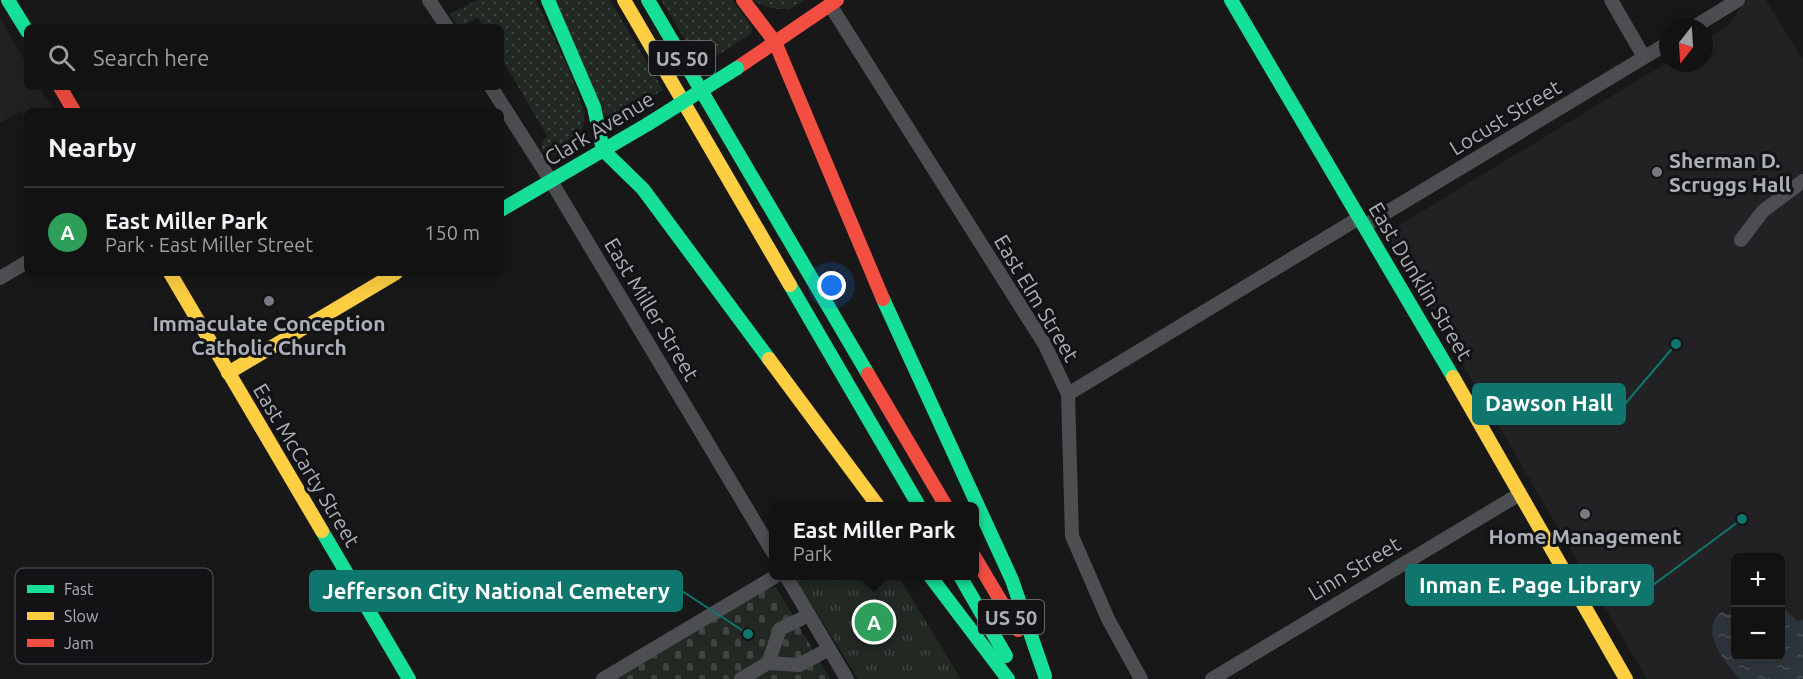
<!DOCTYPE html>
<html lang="en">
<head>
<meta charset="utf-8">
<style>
	:root { --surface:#121213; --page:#1f2021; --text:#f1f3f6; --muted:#9c9ea0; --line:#313233; --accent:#787a80 }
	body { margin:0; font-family:Ubuntu,sans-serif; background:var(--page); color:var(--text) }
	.controls { position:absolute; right:18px; bottom:18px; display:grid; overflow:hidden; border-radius:9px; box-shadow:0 6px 24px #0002 }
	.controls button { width:54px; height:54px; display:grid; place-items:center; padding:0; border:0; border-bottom:2px solid var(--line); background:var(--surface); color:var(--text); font:30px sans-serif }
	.compass { position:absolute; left:1659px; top:18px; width:54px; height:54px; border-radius:50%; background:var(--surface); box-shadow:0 6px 24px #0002; rotate:197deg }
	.you { position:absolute; left:832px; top:286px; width:21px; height:21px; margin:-15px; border:4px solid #fff; border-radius:50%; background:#1a73e8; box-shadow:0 0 0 9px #1a73e833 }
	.badge { display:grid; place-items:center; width:39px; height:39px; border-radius:50%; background:var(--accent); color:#fff; font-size:20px; font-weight:700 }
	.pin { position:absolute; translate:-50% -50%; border:3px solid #fff; box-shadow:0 2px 6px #0006 }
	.popup { position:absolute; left:769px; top:502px; width:210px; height:78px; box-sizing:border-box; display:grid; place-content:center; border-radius:9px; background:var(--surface); filter:drop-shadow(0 2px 4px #0005); font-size:20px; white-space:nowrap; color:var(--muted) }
	.popup b { font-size:22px; color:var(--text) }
	.popup::after { content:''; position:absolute; left:50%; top:100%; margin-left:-12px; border:12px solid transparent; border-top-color:var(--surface) }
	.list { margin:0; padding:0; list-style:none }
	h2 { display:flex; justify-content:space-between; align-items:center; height:78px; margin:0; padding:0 24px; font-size:26px }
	h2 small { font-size:20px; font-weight:400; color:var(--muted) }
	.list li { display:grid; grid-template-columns:39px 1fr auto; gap:18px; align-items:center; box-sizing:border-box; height:90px; padding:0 24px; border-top:2px solid var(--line) }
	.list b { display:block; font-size:22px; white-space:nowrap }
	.list p { margin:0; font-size:20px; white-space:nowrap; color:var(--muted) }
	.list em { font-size:20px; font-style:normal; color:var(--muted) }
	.icon { flex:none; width:33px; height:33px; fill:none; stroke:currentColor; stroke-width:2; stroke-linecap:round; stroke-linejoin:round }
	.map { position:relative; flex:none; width:1803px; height:679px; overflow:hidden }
	.search { position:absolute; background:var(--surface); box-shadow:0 6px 24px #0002; left:24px; top:24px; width:480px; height:66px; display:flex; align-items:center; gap:15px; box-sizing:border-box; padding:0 21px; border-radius:9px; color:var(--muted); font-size:22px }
	.panel { position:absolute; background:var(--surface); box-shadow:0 6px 24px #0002; left:24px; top:108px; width:480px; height:168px; border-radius:9px }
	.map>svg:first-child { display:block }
</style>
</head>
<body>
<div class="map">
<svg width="1803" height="679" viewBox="0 0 1803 679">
	<defs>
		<pattern id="grass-dots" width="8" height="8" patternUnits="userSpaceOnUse" patternTransform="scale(1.5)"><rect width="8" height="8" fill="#222923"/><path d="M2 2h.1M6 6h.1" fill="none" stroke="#3f4641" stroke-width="1.8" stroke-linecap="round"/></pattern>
		<pattern id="cemetery-stones" width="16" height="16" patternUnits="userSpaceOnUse" patternTransform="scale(1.5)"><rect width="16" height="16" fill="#222923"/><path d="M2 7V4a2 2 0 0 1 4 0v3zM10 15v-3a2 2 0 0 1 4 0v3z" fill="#3f4641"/></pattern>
		<pattern id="park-tufts" width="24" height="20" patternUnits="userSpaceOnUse" patternTransform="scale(1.5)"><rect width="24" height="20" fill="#222923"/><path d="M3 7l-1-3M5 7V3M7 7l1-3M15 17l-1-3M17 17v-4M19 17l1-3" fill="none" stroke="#3f4641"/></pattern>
		<pattern id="water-ripples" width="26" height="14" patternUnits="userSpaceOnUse" patternTransform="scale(1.5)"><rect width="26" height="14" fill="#2f353c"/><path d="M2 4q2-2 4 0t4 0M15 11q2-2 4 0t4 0" fill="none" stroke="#4a5056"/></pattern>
	</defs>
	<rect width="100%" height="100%" fill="#181819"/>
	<!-- built -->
	<g fill="#222224" fill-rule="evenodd">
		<path d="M1746,0H1766L1803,60V679H1647L1390,241L1393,229L1668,62L1704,63V41L1728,26ZM1736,558H1780V656H1736Z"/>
		<polygon points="0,18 27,65 27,87 39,87 55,111 27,111 27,119 22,111 0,123"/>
	</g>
	<!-- grass -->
	<g fill="url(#grass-dots)">
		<path d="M478,0H536C548,26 583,93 584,118C584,137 568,154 550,156L542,150V143L547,136L501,57V27H484L478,18L459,27L449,14Z"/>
		<polygon points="554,0 610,0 663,90 613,120 604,113"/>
		<polygon points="661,0 732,0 752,28 751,34 701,66"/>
		<path d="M752,0H804C790,15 768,9 752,0Z"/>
	</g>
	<!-- cemetery -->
	<polygon fill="url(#cemetery-stones)" points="776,587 830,679 617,679 768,588"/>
	<!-- park -->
	<polygon fill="url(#park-tufts)" points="794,576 898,576 961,679 858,679"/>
	<!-- water -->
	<path fill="url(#water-ripples)" d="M1781,605L1797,621L1803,620V679H1740C1726,664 1698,631 1721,612L1735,616L1736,656H1780Z"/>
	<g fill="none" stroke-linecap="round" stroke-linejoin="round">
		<!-- street -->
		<g stroke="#4d4e51" stroke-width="14">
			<polyline points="429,0 447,27"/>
			<polyline points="1611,0 1644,57"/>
			<polyline points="830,5 1045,345 1068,394 1072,536 1108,619 1141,679"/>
			<polyline points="1694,27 1738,0"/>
			<polyline points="491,87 551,181 774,554"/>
			<polyline points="1364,226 1668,43"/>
			<polyline points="1741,240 1763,211 1803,181"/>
			<polyline points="0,278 27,262"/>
			<polyline points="1068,394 1359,218"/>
			<polyline points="786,576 847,679"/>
			<polyline points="768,663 780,629 809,615"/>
			<polyline points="603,679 776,576"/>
			<polyline points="741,679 768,663 799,665 829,649"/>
			<polyline points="1212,679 1518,495"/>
		</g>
		<!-- fast -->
		<g stroke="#16e098" stroke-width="14">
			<polyline points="8,0 27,31"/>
			<polyline points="548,0 594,107 603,150 643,189 769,359"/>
			<polyline points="648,0 868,374"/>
			<polyline points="1231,0 1453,377"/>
			<polyline points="501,210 648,124"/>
			<polyline points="790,285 919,506"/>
			<polyline points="883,299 1012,580 1045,676"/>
			<polyline points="322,531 409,679"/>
			<polyline points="930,576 1008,679"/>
			<polyline points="960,576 1006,656"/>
		</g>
		<!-- slow -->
		<g stroke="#ffcf43" stroke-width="14">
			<polyline points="624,0 790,285"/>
			<polyline points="170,273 322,531"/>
			<polyline points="769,359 878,506"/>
			<polyline points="228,373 396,273"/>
			<polyline points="1453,377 1626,679"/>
		</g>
		<!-- jam -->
		<g stroke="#f24e42" stroke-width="14">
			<polyline points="743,0 775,42 883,299"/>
			<polyline points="737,68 837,0"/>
			<polyline points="60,87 74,111"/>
			<polyline points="868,374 946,506"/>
			<polyline points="974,556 1018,630"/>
		</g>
		<!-- fast-bridge -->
		<polyline stroke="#16e098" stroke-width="14" points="648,124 737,68"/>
	</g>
	<!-- markers -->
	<g fill="#787a80" stroke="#131315" stroke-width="2">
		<circle cx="1657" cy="172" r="6"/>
		<circle cx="269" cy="301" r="6"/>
		<circle cx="1585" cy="514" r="6"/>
	</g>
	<g text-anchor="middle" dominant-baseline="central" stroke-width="6" stroke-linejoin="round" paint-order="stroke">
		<!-- shield labels -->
		<g fill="#131315" stroke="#7d8087" stroke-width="1.5">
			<rect x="649" y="41" width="66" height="34" rx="4.5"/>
			<rect x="978" y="600" width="66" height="34" rx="4.5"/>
		</g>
		<g font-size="20" font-weight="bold" fill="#abafb8">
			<text x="682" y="58">US 50</text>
			<text x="1011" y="617">US 50</text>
		</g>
		<!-- street labels -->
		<g font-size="21" fill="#abafb8" stroke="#131315">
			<text transform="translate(1505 117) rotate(-31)">Locust Street</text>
			<text transform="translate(599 128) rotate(-31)">Clark Avenue</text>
			<text transform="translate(1421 281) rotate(59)">East Dunklin Street</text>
			<text transform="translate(1037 298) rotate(59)">East Elm Street</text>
			<text transform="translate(652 309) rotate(59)">East Miller Street</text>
			<text transform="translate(307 465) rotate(59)">East McCarty Street</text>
			<text transform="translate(1354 568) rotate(-31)">Linn Street</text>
		</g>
		<!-- poi labels -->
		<g font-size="21" font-weight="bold" fill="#abafb8" stroke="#131315">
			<text x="1669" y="160" text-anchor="start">Sherman D.<tspan x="1669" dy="24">Scruggs Hall</tspan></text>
			<text x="269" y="323">Immaculate Conception<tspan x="269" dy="24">Catholic Church</tspan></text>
			<text x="1585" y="536">Home Management</text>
		</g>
	</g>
	<!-- legend -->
	<rect x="15" y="568" width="198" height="96" rx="9" fill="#131315" stroke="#414246" stroke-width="1.5"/>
	<rect x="27" y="585" width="27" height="8" fill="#16e098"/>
	<rect x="27" y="612" width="27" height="8" fill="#ffcf43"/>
	<rect x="27" y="639" width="27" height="8" fill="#f24e42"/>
	<g font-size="16" fill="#abafb8">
		<text x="64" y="595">Fast</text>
		<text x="64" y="622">Slow</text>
		<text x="64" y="649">Jam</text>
	</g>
	<!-- callouts -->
	<path fill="none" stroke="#0f766e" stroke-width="2" d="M1676 344L1625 404M1742 519L1653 585M748 634L682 591"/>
	<g fill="#0f766e" stroke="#131315" stroke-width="2">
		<circle cx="1676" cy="344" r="6"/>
		<circle cx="1742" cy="519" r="6"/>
		<circle cx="748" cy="634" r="6"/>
	</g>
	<g fill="#0f766e" stroke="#0f766e" stroke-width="2">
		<rect x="1473" y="384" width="152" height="40" rx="6"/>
		<rect x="1406" y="565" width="247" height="40" rx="6"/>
		<rect x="310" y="571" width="372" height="40" rx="6"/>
	</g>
	<g font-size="22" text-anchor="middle" font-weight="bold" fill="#fff">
		<text x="1549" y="411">Dawson Hall</text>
		<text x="1530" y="593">Inman E. Page Library</text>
		<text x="496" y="599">Jefferson City National Cemetery</text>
	</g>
</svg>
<div class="controls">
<button>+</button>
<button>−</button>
</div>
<svg class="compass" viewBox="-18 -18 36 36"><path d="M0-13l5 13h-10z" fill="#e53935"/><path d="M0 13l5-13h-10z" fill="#9c9ea0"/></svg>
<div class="you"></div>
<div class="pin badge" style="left:874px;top:622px;background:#2e9e5b">A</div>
<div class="popup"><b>East Miller Park</b>Park</div>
<div class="search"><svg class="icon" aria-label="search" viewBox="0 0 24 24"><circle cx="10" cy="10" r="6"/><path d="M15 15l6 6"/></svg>Search here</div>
<section class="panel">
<h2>Nearby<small></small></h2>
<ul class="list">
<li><span class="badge" style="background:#2e9e5b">A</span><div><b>East Miller Park</b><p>Park · East Miller Street</p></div><em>150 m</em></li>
</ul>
</section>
</div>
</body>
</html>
